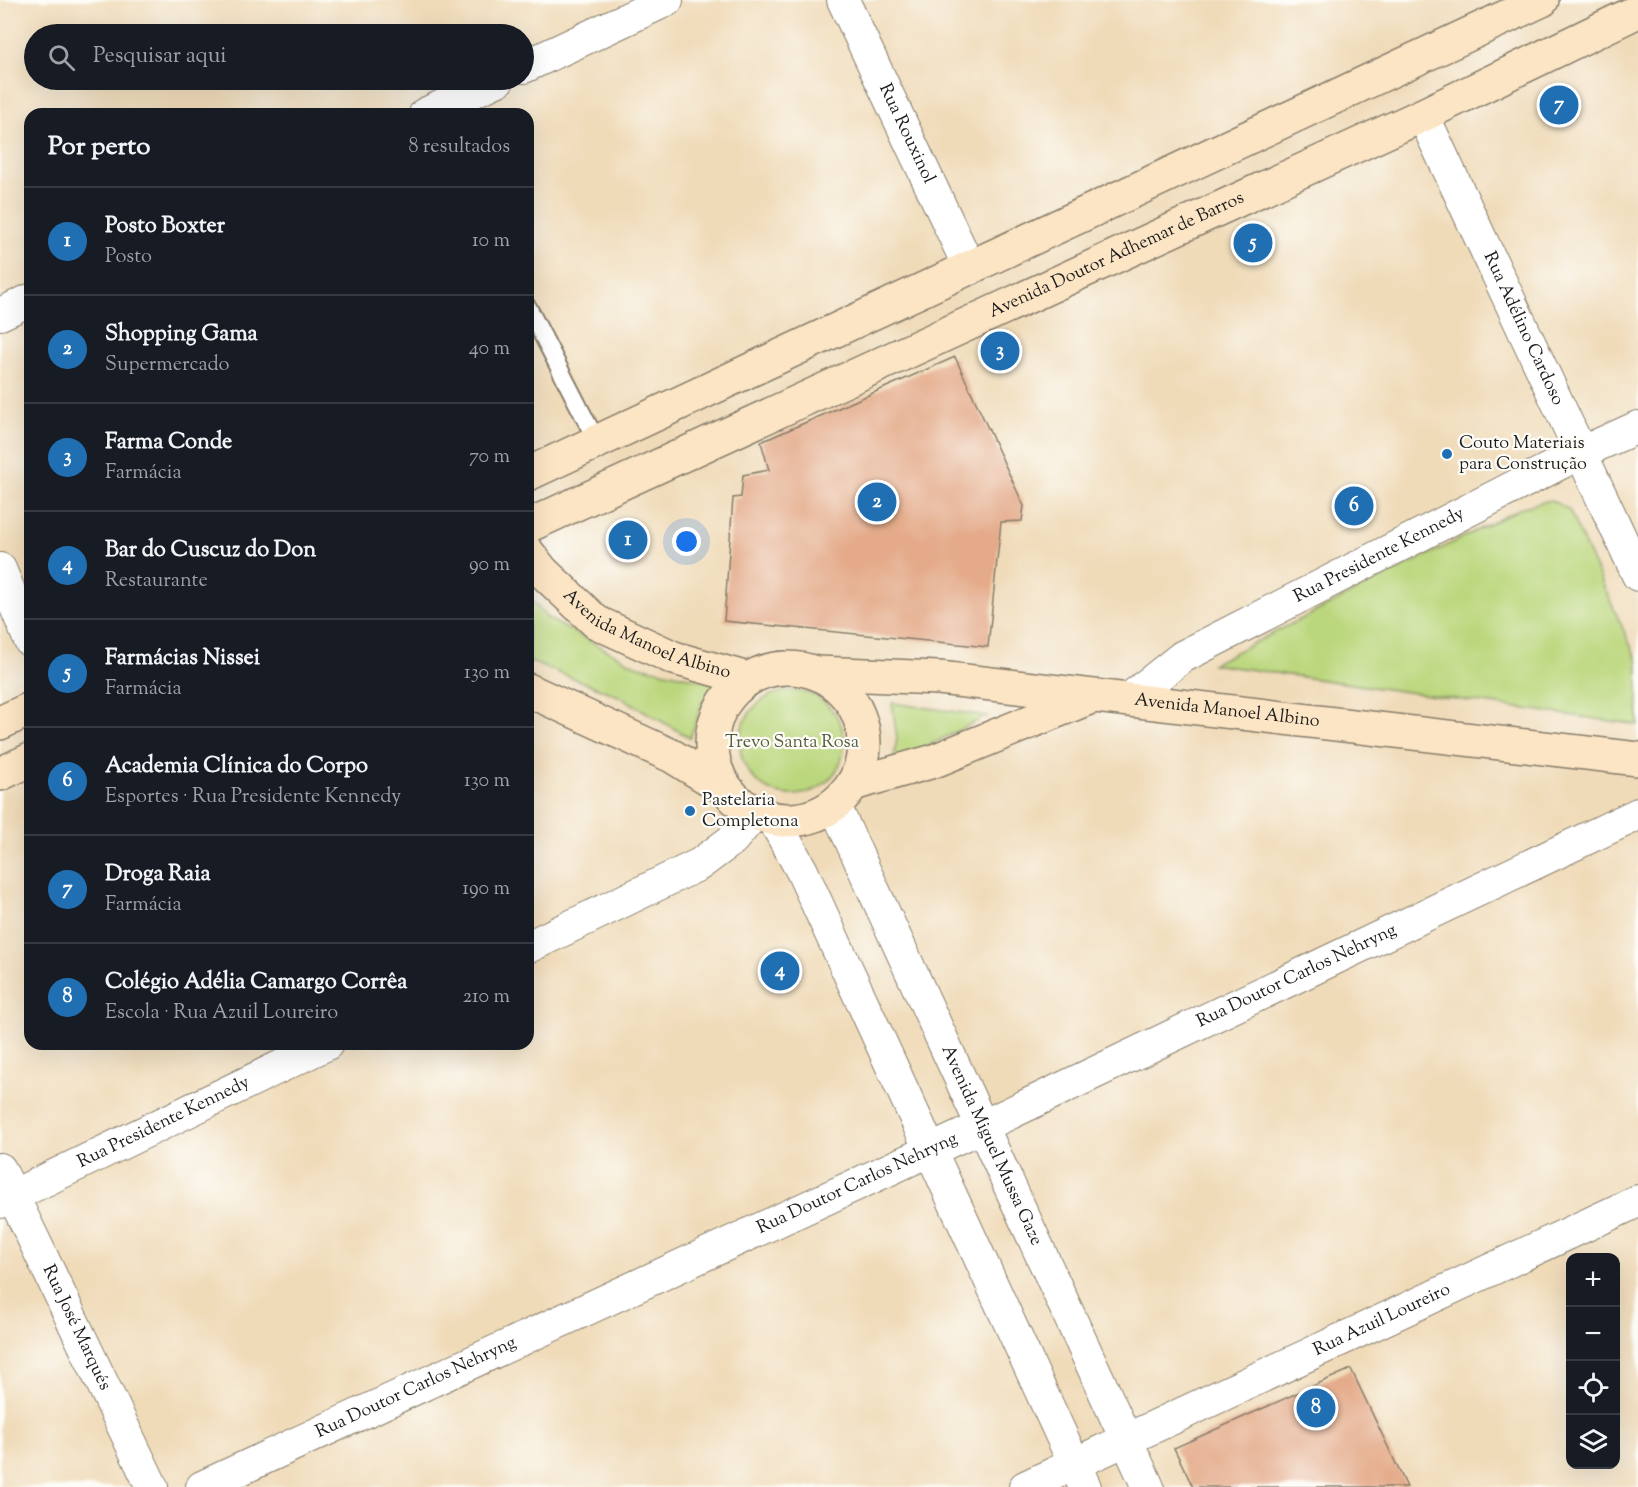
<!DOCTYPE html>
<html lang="pt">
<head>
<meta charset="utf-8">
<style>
	:root { --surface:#171b24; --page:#20242c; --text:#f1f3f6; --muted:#9ea1a6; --line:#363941; --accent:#1f6fb2 }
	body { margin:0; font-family:"Sorts Mill Goudy",serif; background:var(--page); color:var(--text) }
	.controls { position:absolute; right:18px; bottom:18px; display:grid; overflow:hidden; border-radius:12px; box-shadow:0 6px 24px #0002 }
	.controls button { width:54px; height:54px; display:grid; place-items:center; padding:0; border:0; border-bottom:2px solid var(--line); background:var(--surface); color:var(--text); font:30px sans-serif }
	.you { position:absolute; left:687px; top:542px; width:21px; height:21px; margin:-15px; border:4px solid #fff; border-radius:50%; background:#1a73e8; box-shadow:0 0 0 9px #1a73e833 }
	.badge { display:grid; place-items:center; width:39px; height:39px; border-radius:50%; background:var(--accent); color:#fff; font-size:20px; font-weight:700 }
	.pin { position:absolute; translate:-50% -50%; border:3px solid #fff; box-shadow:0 2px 6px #0006 }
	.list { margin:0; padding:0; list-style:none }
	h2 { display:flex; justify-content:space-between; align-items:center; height:78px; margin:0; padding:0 24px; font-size:26px }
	h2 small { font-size:20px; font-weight:400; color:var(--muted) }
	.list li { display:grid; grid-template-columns:39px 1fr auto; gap:18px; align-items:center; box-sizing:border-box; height:108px; padding:0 24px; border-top:2px solid var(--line) }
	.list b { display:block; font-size:22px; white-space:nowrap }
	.list p { margin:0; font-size:20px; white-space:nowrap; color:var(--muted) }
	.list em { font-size:20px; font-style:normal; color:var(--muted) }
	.icon { flex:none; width:33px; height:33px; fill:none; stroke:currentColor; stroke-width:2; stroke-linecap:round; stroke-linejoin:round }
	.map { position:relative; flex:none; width:1638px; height:1487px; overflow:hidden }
	.search { position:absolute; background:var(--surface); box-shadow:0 6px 24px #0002; left:24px; top:24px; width:510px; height:66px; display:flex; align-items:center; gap:15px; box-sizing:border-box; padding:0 21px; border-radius:33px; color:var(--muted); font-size:22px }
	.panel { position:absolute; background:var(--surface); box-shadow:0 6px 24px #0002; left:24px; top:108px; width:510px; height:942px; border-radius:18px }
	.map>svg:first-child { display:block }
</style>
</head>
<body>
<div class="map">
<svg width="1638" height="1487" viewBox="0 0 1638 1487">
	<rect width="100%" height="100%" fill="#fdfcf7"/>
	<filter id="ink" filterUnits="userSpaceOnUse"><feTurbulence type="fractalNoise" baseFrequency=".0167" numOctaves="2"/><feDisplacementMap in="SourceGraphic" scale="12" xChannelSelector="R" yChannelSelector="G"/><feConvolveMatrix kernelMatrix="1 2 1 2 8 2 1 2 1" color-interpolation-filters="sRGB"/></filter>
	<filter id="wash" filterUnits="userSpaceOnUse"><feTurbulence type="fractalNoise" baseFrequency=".008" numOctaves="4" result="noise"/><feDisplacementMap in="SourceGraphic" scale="24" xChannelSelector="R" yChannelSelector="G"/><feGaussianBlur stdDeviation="1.35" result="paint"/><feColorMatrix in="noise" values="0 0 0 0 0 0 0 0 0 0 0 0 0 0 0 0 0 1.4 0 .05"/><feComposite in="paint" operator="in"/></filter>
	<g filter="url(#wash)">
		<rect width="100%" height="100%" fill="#f0dbb9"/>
		<!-- green -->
		<g fill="#bbd77d" stroke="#6c7a4c" stroke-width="1.5">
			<polygon points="1551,500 1569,510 1638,662 1638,725 1212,664 1523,507"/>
			<polygon points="528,596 547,618 635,665 715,683 703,702 690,738 619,696 528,661"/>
			<circle cx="792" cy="743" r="52"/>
			<polygon points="892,703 987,716 893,764 897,738"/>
		</g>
		<g id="blocks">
			<!-- building -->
			<g fill="#e4aa89">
				<polygon points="955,357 1024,506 1022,521 1001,522 988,647 724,621 733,498 741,497 743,475 769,470 761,442"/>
				<polygon points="1351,1369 1407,1487 1193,1487 1174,1448"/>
			</g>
		</g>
	</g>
	<g filter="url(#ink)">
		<use href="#blocks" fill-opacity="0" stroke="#867c6a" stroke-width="1.5"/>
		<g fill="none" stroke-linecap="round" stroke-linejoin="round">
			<defs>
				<polyline id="lane" points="528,307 597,442"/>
				<g id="street">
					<path id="s1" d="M843,0L970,269"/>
					<polyline points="524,67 667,0"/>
					<polyline points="425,114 498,80"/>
					<path id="s2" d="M1423,115L1638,575"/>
					<polyline points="0,314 30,300"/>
					<polyline points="0,569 30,641"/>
					<path id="s3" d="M1130,698L1182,657L1580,453L1638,427"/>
					<path id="s4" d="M834,804L1148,1487"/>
					<polyline points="774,820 802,871 1085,1487"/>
					<polyline points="528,947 700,864 732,840 755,813"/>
					<path id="s5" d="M0,1169L152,1487"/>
					<path id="s6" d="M0,1202L327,1044"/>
					<path id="s7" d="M202,1487L983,1126L1638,814"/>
					<path id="s8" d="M1025,1487L1638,1201"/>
				</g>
				<g id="secondary">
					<polyline points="528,474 1542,0"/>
					<path id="s9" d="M528,526L1423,115L1638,11"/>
					<path id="s10" d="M528,553L542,571L596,622L674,658L748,679"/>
					<circle cx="788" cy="744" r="76"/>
					<path id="s11" d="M817,673L939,678L1638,759"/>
					<polyline points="528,690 672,756 724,788"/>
					<polyline points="0,723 30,709"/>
					<polyline points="0,774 30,760"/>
					<polyline points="853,784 934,761 1091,697"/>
				</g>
			</defs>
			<!-- lane casing -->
			<use href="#lane" stroke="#867c6a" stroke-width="20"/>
			<!-- street casing -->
			<use href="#street" stroke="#867c6a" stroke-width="34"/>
			<!-- secondary casing -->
			<use href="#secondary" stroke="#867c6a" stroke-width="36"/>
			<!-- lane -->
			<use href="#lane" stroke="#fff" stroke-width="16"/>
			<!-- street -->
			<use href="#street" stroke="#fff" stroke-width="32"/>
			<!-- secondary -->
			<use href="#secondary" stroke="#fce5c4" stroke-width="33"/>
		</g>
	</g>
	<!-- markers -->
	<g fill="#1f6fb2" stroke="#fdfcf7" stroke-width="2">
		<circle cx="1447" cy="454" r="6"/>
		<circle cx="690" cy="811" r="6"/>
	</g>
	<g text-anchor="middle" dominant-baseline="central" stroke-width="4.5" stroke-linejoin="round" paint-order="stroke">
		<!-- street labels -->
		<g font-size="18" fill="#1c1c1c" stroke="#fdfcf7">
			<text stroke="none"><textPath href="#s1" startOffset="148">Rua Rouxinol</textPath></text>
			<text stroke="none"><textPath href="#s9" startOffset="648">Avenida Doutor Adhemar de Barros</textPath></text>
			<text stroke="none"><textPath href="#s2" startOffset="236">Rua Adélino Cardoso</textPath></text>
			<text stroke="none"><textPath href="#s3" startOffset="288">Rua Presidente Kennedy</textPath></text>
			<text stroke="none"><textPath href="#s10" startOffset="148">Avenida Manoel Albino</textPath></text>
			<text stroke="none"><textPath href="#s11" startOffset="412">Avenida Manoel Albino</textPath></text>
			<text stroke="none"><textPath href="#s7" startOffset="1208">Rua Doutor Carlos Nehryng</textPath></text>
			<text stroke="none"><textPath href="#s6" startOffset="182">Rua Presidente Kennedy</textPath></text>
			<text stroke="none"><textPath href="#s4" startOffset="376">Avenida Miguel Mussa Gaze</textPath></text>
			<text stroke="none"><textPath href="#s7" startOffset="722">Rua Doutor Carlos Nehryng</textPath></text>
			<text stroke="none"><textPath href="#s8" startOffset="394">Rua Azuil Loureiro</textPath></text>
			<text stroke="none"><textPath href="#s5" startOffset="176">Rua José Marqués</textPath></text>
			<text stroke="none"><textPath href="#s7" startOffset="236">Rua Doutor Carlos Nehryng</textPath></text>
		</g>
		<!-- poi labels -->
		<g font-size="18" fill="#1c1c1c" stroke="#fdfcf7" text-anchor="start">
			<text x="1459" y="444">Couto Materiais<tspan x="1459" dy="21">para Construção</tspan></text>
			<text x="702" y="801">Pastelaria<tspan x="702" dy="21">Completona</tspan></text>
		</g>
		<!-- park labels -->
		<g font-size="18" fill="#545d3e" stroke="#fdfcf7">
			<text x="792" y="743">Trevo Santa Rosa</text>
		</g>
	</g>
</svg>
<div class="controls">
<button>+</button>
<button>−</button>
<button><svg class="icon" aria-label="locate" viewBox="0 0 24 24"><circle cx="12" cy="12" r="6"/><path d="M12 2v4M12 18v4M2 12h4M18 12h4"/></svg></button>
<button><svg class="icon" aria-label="layers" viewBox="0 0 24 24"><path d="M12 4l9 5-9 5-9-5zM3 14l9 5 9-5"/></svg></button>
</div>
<div class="you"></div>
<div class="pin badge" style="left:628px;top:540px">1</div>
<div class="pin badge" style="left:877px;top:502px">2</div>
<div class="pin badge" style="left:1000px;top:351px">3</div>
<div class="pin badge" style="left:780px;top:971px">4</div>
<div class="pin badge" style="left:1253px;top:243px">5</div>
<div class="pin badge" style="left:1354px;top:506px">6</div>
<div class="pin badge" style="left:1559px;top:105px">7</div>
<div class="pin badge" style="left:1316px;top:1408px">8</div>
<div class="search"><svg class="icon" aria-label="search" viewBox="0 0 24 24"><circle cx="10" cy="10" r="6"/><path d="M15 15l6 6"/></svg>Pesquisar aqui</div>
<section class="panel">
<h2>Por perto<small>8 resultados</small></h2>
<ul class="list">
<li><span class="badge">1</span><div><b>Posto Boxter</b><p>Posto</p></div><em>10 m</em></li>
<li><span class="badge">2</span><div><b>Shopping Gama</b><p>Supermercado</p></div><em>40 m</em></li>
<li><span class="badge">3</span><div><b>Farma Conde</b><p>Farmácia</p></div><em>70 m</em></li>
<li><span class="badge">4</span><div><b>Bar do Cuscuz do Don</b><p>Restaurante</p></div><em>90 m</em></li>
<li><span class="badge">5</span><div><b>Farmácias Nissei</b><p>Farmácia</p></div><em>130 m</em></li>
<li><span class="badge">6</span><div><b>Academia Clínica do Corpo</b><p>Esportes · Rua Presidente Kennedy</p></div><em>130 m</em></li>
<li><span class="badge">7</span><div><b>Droga Raia</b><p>Farmácia</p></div><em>190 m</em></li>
<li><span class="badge">8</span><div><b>Colégio Adélia Camargo Corrêa</b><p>Escola · Rua Azuil Loureiro</p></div><em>210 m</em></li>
</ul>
</section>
</div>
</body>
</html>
